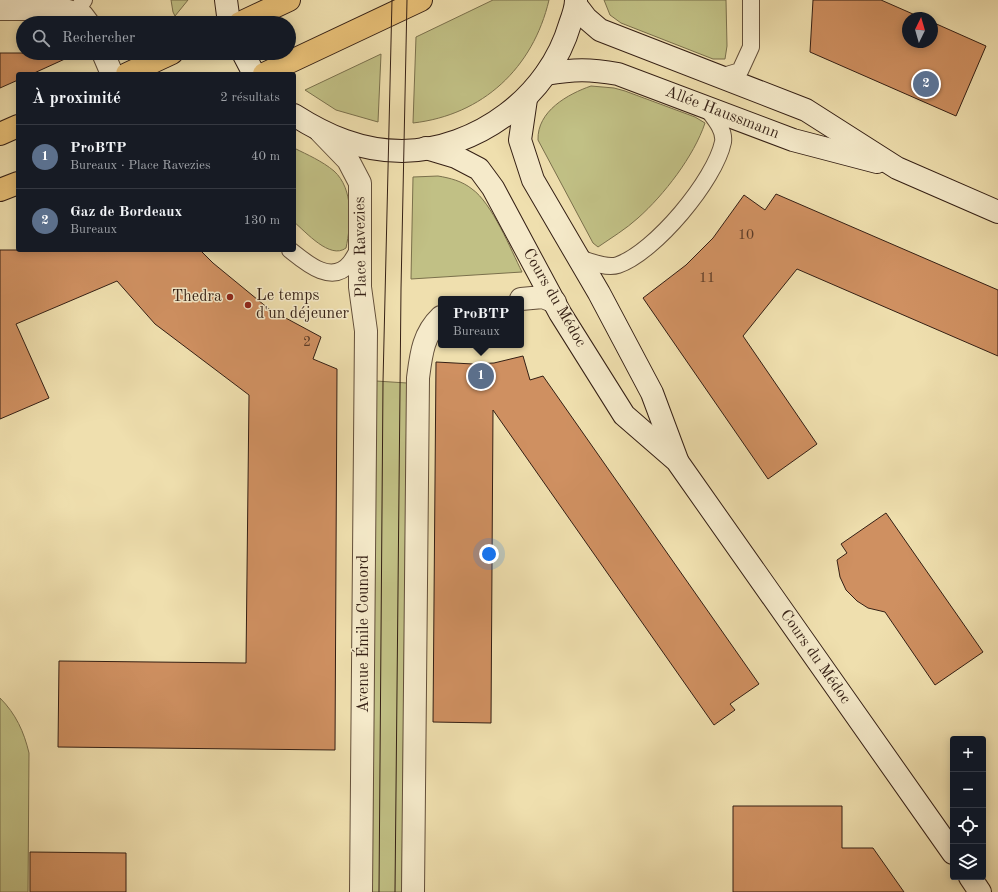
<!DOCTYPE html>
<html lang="fr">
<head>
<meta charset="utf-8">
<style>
	:root { --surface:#171b24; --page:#20242c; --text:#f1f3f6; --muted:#9ea1a6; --line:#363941; --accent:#1a73e8 }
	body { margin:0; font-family:"Old Standard TT",serif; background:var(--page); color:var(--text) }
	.controls { position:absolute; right:12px; bottom:12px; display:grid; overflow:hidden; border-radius:4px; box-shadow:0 2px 10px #0003 }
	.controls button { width:36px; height:36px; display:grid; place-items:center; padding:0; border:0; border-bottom:1px solid var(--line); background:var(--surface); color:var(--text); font:20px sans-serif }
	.compass { position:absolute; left:902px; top:12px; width:36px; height:36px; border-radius:50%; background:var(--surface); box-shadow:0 2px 10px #0003; rotate:5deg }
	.you { position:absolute; left:489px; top:554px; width:14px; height:14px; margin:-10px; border:3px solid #fff; border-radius:50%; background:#1a73e8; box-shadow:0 0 0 6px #1a73e833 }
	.badge { display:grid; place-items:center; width:26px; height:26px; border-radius:50%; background:var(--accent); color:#fff; font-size:13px; font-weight:700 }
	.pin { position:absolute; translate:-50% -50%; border:2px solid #fff; box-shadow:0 1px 4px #0006 }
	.popup { position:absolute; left:438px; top:296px; width:86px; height:52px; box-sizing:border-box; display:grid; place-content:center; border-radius:4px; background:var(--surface); filter:drop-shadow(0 1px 3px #0005); font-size:13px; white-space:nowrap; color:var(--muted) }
	.popup b { font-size:15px; color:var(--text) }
	.popup::after { content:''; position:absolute; left:50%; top:100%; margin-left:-8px; border:8px solid transparent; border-top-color:var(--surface) }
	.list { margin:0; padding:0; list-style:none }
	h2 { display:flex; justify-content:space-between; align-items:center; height:52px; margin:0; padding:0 16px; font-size:17px }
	h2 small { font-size:13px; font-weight:400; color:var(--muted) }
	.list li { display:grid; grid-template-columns:26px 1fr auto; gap:12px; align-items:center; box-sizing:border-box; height:64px; padding:0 16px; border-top:1px solid var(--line) }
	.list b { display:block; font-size:15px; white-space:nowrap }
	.list p { margin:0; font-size:13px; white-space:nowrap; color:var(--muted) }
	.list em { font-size:13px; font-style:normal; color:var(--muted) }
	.icon { flex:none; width:22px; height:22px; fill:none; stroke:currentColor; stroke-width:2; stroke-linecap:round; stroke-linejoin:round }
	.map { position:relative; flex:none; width:998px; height:892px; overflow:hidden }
	.search { position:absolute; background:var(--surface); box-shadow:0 2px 10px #0003; left:16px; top:16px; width:280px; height:44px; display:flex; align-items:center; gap:10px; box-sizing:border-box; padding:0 14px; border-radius:22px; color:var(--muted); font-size:15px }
	.panel { position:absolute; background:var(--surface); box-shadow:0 2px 10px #0003; left:16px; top:72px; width:280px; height:180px; border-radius:4px }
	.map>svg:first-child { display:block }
</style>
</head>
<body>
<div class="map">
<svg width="998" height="892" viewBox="0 0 998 892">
	<rect width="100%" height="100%" fill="#efdfae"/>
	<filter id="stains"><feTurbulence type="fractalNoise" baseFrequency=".005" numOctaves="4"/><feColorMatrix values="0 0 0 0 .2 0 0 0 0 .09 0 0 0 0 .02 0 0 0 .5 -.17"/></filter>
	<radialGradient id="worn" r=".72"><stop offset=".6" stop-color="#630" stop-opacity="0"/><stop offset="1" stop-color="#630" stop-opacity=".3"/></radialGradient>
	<!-- green -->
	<g fill="#c1c085" stroke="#7a704c">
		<polygon points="171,0 188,0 175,16 173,12"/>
		<path d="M493,0H549C533,68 483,115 413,123L416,37Z"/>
		<polygon points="604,0 726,0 727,46 725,59 713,59 621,23 610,15"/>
		<polygon points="381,54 378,122 336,110 305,90"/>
		<path d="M591,86L614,88L625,91L695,117L705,123C694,156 664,195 638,218C626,229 611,238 598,247L593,243L538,140C537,111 568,94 591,86Z"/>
		<path d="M294,148C308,155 322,161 334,171C354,189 351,224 346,248C330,260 306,232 294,222Z"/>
		<path d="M438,176C450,178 462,181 472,189C492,203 511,250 522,272L411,279L413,177Z"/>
		<polygon points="376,381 407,383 402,892 372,892"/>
		<path d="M0,698C16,714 24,732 29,753L28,892H0Z"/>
	</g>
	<!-- building -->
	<g fill="#cf9061" stroke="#341f14">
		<polygon points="813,0 881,0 922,18 908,18 908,42 932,42 932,22 986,46 956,116 810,52"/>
		<polygon points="0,53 78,53 32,74 18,74 18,80 0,88"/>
		<polygon points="776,194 998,290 998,356 797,269 743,336 817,444 768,479 643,298 686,265 713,238 744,195 765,210"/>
		<polygon points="0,250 200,250 213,263 269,309 321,337 313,359 337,369 335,750 58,747 59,661 246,663 249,395 155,324 117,281 16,324 49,398 0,419"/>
		<polygon points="523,356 530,380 543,376 759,684 730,704 735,710 714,725 493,410 491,723 433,722 436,362 473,364 494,363"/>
		<polygon points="886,513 983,652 935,685 885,612 868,608 857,601 846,590 840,577 837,560 847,553 841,544"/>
		<polygon points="733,806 842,806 842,848 873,848 904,892 733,892"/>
		<polygon points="30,852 126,853 126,892 30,892"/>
	</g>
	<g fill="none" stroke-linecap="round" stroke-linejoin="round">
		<defs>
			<g id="lane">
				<polyline points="75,13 84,0"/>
				<polyline points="720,77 740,71 751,47 751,0"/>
				<path d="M290,250C305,262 332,286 350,263C354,258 357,252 360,246"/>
				<path d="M577,257C589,261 606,269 618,265C655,252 715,180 723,142C725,129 713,117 706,107"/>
			</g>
			<g id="street">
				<polyline points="0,9 61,9 82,15 88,23"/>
				<polyline points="103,53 112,74"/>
				<polyline points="320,131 348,160 360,183 360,287 366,331 361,892"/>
				<polyline points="521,299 543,297 555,302"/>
				<path d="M413,892L418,378C421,355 423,334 441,317"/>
			</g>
			<g id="secondary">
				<polyline points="226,0 229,23"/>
				<polyline points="576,5 586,18 600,30 806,110 897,168 998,212"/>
				<polyline points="243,53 254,74"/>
				<path d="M546,74C574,69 590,69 618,74L793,140L877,162"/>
				<polyline points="526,99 520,140 533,180 599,293 652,393 677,460"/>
				<path d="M294,115C327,136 361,151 402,151C478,150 549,96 570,24C573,16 576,8 576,0"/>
				<polyline points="426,148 456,157 479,169 493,188 560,313 624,415 677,461 953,853"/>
				<polyline points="970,877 980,892"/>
			</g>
			<g id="primary">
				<polyline points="240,23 289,0"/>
				<polyline points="127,74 172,53"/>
				<polyline points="264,74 421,0"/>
				<polyline points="0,134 18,126"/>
				<polyline points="0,190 18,183"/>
			</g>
		</defs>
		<!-- lane casing -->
		<use href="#lane" stroke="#634f3a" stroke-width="18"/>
		<!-- street casing -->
		<use href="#street" stroke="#634f3a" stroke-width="24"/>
		<!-- secondary casing -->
		<use href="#secondary" stroke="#341f14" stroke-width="24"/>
		<!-- primary casing -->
		<use href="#primary" stroke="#341f14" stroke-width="24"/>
		<!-- lane -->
		<use href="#lane" stroke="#f5eaca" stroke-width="16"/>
		<!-- street -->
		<use href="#street" stroke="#f5eaca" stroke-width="22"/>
		<!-- secondary -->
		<use href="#secondary" stroke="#f5eaca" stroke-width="22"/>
		<!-- primary -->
		<use href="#primary" stroke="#e8c077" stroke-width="22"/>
		<!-- tram -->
		<g stroke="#341f14" stroke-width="1">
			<polyline points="379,892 383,382 392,0"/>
			<polyline points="395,892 401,289 407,0"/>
		</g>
	</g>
	<!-- markers -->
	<g fill="#8f2418" stroke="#f5eaca" stroke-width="1.5">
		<circle cx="230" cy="297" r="4"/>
		<circle cx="248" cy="305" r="4"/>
	</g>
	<g text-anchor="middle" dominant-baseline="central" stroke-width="3" stroke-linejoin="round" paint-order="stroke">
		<!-- number labels -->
		<g font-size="14" fill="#5b3b27">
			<text x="746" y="235">10</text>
			<text x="707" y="278">11</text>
			<text x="307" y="342">2</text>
		</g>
		<!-- street labels -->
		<g font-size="16" fill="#341f14" stroke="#f5eaca">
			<text transform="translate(722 113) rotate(21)">Allée Haussmann</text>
			<text transform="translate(361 247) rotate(-91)">Place Ravezies</text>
			<text transform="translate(554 298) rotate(60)">Cours du Médoc</text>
			<text transform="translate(364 634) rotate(-90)">Avenue Émile Counord</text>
			<text transform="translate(815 657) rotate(55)">Cours du Médoc</text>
		</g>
		<!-- poi labels -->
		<g font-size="16" fill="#341f14" stroke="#f5eaca" text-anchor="start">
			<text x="256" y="296">Le temps<tspan x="256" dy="18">d'un déjeuner</tspan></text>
			<text x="222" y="297" text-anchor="end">Thedra</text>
		</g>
	</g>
	<rect width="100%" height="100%" filter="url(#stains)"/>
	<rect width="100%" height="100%" fill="url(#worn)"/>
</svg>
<div class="controls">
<button>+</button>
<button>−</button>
<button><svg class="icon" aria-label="locate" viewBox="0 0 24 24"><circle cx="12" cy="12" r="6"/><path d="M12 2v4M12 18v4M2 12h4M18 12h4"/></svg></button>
<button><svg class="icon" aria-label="layers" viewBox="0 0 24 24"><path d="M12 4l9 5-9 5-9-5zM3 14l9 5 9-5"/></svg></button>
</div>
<svg class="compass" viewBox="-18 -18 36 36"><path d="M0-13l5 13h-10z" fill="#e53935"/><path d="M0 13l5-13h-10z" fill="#9ea1a6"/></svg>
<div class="you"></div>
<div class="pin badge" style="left:481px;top:376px;background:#5c6f8a">1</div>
<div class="popup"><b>ProBTP</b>Bureaux</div>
<div class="pin badge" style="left:926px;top:84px;background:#5c6f8a">2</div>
<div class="search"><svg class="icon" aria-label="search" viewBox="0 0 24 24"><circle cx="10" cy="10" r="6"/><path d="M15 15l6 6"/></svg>Rechercher</div>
<section class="panel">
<h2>À proximité<small>2 résultats</small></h2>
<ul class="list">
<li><span class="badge" style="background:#5c6f8a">1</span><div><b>ProBTP</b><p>Bureaux · Place Ravezies</p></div><em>40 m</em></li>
<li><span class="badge" style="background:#5c6f8a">2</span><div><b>Gaz de Bordeaux</b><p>Bureaux</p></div><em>130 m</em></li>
</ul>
</section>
</div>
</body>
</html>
